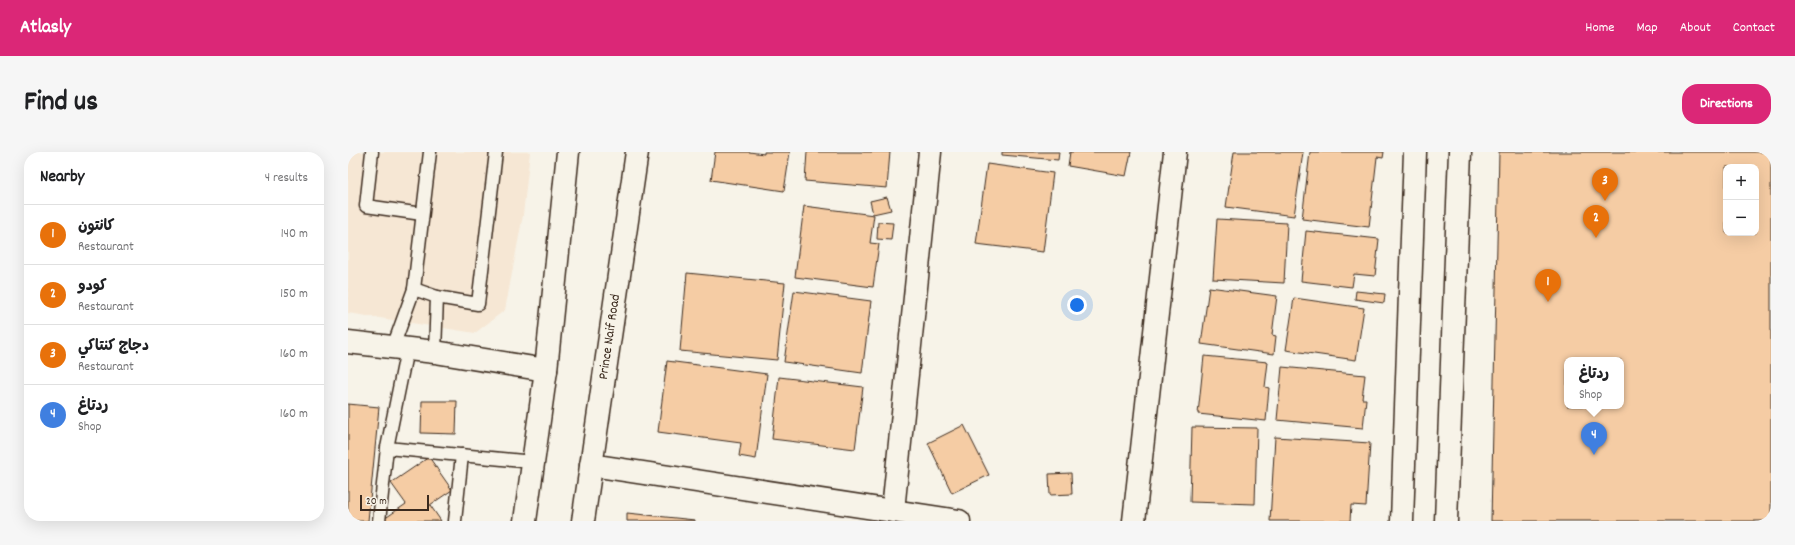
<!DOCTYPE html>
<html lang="en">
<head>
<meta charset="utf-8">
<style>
	:root { --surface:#fff; --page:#f6f6f6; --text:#202124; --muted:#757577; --line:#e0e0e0; --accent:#db2777 }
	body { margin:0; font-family:Dekko,"Playpen Sans Arabic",sans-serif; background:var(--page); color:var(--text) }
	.controls { position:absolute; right:12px; top:12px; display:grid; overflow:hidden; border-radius:8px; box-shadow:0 4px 16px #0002 }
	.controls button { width:36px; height:36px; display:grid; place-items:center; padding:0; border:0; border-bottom:1px solid var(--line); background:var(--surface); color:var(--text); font:20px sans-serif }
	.scale { position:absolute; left:12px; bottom:10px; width:69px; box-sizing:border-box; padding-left:4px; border:2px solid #3b2a1e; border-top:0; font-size:11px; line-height:14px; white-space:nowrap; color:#3b2a1e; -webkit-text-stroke:3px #f7f3e8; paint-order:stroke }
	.you { position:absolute; left:729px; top:153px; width:14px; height:14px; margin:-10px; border:3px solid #fff; border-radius:50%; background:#1a73e8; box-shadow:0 0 0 6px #1a73e833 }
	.badge { display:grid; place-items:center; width:26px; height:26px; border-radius:50%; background:var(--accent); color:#fff; font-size:13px; font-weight:700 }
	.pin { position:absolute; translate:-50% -33px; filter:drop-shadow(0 1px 2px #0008) }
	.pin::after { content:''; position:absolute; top:21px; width:14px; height:12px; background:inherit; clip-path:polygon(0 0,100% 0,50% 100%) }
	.popup { position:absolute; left:1216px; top:205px; width:60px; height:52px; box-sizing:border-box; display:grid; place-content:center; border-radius:8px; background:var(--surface); filter:drop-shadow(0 1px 3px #0005); font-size:13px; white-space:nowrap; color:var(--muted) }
	.popup b { font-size:15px; color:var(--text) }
	.popup::after { content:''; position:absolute; left:50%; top:100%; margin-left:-8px; border:8px solid transparent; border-top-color:var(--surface) }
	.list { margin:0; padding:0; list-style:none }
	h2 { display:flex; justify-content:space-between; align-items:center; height:52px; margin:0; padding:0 16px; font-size:17px }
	h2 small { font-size:13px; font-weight:400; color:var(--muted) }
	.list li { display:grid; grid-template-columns:26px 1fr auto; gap:12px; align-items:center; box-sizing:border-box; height:60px; padding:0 16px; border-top:1px solid var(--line) }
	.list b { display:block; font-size:15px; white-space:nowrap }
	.list p { margin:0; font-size:13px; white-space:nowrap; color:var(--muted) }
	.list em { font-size:13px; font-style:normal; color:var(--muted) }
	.map { position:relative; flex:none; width:1423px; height:369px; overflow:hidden; border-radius:16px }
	header { display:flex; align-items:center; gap:24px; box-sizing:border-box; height:56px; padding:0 20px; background:var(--accent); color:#fff }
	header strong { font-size:19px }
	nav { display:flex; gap:22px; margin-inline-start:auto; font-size:14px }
	.intro { display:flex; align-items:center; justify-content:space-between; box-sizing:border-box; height:96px; padding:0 24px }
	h1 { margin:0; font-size:28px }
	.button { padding:10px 18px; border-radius:16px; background:var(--accent); color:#fff; font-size:14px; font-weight:700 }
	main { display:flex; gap:24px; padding:0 24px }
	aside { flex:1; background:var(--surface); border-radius:16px; box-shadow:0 4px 16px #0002 }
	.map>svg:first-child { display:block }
</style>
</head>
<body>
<header>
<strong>Atlasly</strong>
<nav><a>Home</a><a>Map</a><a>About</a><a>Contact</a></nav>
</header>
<div class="intro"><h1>Find us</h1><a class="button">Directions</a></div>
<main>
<aside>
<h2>Nearby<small>4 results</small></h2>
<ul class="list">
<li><span class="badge" style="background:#e8710a">1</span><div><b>كانتون</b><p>Restaurant</p></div><em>140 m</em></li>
<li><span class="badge" style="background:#e8710a">2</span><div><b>كودو</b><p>Restaurant</p></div><em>150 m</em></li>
<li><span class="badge" style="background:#e8710a">3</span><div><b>دجاج كنتاكي</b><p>Restaurant</p></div><em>160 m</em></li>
<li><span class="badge" style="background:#3f7fe0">4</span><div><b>ردتاغ</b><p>Shop</p></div><em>160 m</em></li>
</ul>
</aside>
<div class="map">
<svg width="1423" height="369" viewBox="0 0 1423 369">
	<rect width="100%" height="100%" fill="#f7f3e8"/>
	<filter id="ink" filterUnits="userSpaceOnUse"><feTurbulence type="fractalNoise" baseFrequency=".025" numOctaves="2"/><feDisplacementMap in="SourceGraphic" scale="8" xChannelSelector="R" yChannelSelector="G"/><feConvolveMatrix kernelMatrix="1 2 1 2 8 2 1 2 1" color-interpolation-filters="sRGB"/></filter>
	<g filter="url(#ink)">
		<!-- built -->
		<polygon fill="#f6e7d4" points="0,0 182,0 175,63 157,158 127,181 0,161"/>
		<!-- building -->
		<g fill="#f5cca4" stroke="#3b2a1e" fill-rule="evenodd">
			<polygon points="367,0 401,0 416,2 416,0 442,0 436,39 363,28"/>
			<polygon points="459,0 542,0 539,36 457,29"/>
			<polygon points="654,0 711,0 710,8 654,3"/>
			<polygon points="722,0 783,0 778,24 720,14"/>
			<polygon points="886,0 955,0 946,64 878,55"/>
			<polygon points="962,0 1036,0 1035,6 1029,5 1021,75 954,67"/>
			<path d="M1151,0H1423V369H1143ZM1378,15H1408V81H1378ZM1219,208H1273V254H1219Z"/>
			<polygon points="639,12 705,21 695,100 628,92"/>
			<polygon points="539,45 543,58 525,62 522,49"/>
			<polygon points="456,54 526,63 522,91 531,92 525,135 447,125"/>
			<polygon points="869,67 939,71 936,131 865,127"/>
			<polygon points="530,70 545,71 543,88 529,87"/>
			<polygon points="958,79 1031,87 1027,124 1006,122 1004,135 953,129"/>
			<polygon points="339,121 437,131 429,208 332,199"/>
			<polygon points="861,135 929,144 924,183 928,184 926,202 853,192"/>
			<polygon points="446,139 523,149 514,221 436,210"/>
			<polygon points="1008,139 1037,142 1036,151 1007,147"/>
			<polygon points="946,146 1016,156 1008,208 938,198"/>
			<polygon points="856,204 920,210 917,235 921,236 918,269 850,262"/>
			<polygon points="319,209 419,222 408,307 391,304 393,291 310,280"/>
			<polygon points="934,215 1017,223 1014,247 1018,247 1015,276 929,268"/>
			<polygon points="431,225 515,235 507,297 424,287"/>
			<polygon points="74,249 109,249 108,282 73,281"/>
			<polygon points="0,252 31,255 20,369 0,369"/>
			<polygon points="616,273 641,323 604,341 580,291"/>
			<polygon points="844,275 909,276 907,352 842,350"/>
			<polygon points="927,285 1022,291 1018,354 1003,353 1002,369 922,369"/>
			<polygon points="81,305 104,338 82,353 93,369 38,369 36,367 58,352 43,331"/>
			<polygon points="723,321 724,342 702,343 701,322"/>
			<polygon points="279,361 347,368 347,369 279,369"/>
		</g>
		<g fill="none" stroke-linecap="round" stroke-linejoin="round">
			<defs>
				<g id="lane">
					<polyline points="24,0 18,54 74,62"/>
					<polyline points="66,137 89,145 87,200"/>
					<polyline points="89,145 130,152 148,0"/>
					<polyline points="45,195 66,137 82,0"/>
					<polyline points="39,296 185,310"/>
					<polyline points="31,369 39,296 59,197"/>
					<polyline points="107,369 114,303"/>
				</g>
				<g id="street">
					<polyline points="0,190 87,200 198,218"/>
					<polyline points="243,313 611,369"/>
					<polyline points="545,358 582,0"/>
					<polyline points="786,369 827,0"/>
				</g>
				<g id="secondary">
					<polyline points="1054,369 1067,0"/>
					<polyline points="1098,369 1112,0"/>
				</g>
				<g id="primary">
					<polyline points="177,369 198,218 220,0"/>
					<path id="s1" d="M235,369L289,0"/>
				</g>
			</defs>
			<!-- lane casing -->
			<use href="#lane" stroke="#3b2a1e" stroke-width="15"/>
			<!-- street casing -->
			<use href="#street" stroke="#3b2a1e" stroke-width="25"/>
			<!-- secondary casing -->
			<use href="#secondary" stroke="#3b2a1e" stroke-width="25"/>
			<!-- primary casing -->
			<use href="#primary" stroke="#3b2a1e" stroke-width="25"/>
			<!-- lane -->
			<use href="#lane" stroke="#f7f3e8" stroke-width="12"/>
			<!-- street -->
			<use href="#street" stroke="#f7f3e8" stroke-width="22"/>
			<!-- secondary -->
			<use href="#secondary" stroke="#f7f3e8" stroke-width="22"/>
			<!-- primary -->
			<use href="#primary" stroke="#f7f3e8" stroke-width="22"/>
		</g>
	</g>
	<g text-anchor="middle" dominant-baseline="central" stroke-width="4" stroke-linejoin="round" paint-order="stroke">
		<!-- street labels -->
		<g font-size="14" fill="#3b2a1e" stroke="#f7f3e8">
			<text stroke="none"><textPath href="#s1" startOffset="186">Prince Naif Road</textPath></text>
		</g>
	</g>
</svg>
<div class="controls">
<button>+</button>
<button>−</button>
</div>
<div class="scale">20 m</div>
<div class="you"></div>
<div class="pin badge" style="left:1200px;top:150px;background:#e8710a">1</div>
<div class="pin badge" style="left:1248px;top:86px;background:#e8710a">2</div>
<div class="pin badge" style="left:1257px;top:49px;background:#e8710a">3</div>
<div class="pin badge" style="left:1246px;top:303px;background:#3f7fe0">4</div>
<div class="popup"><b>ردتاغ</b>Shop</div>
</div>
</main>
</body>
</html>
